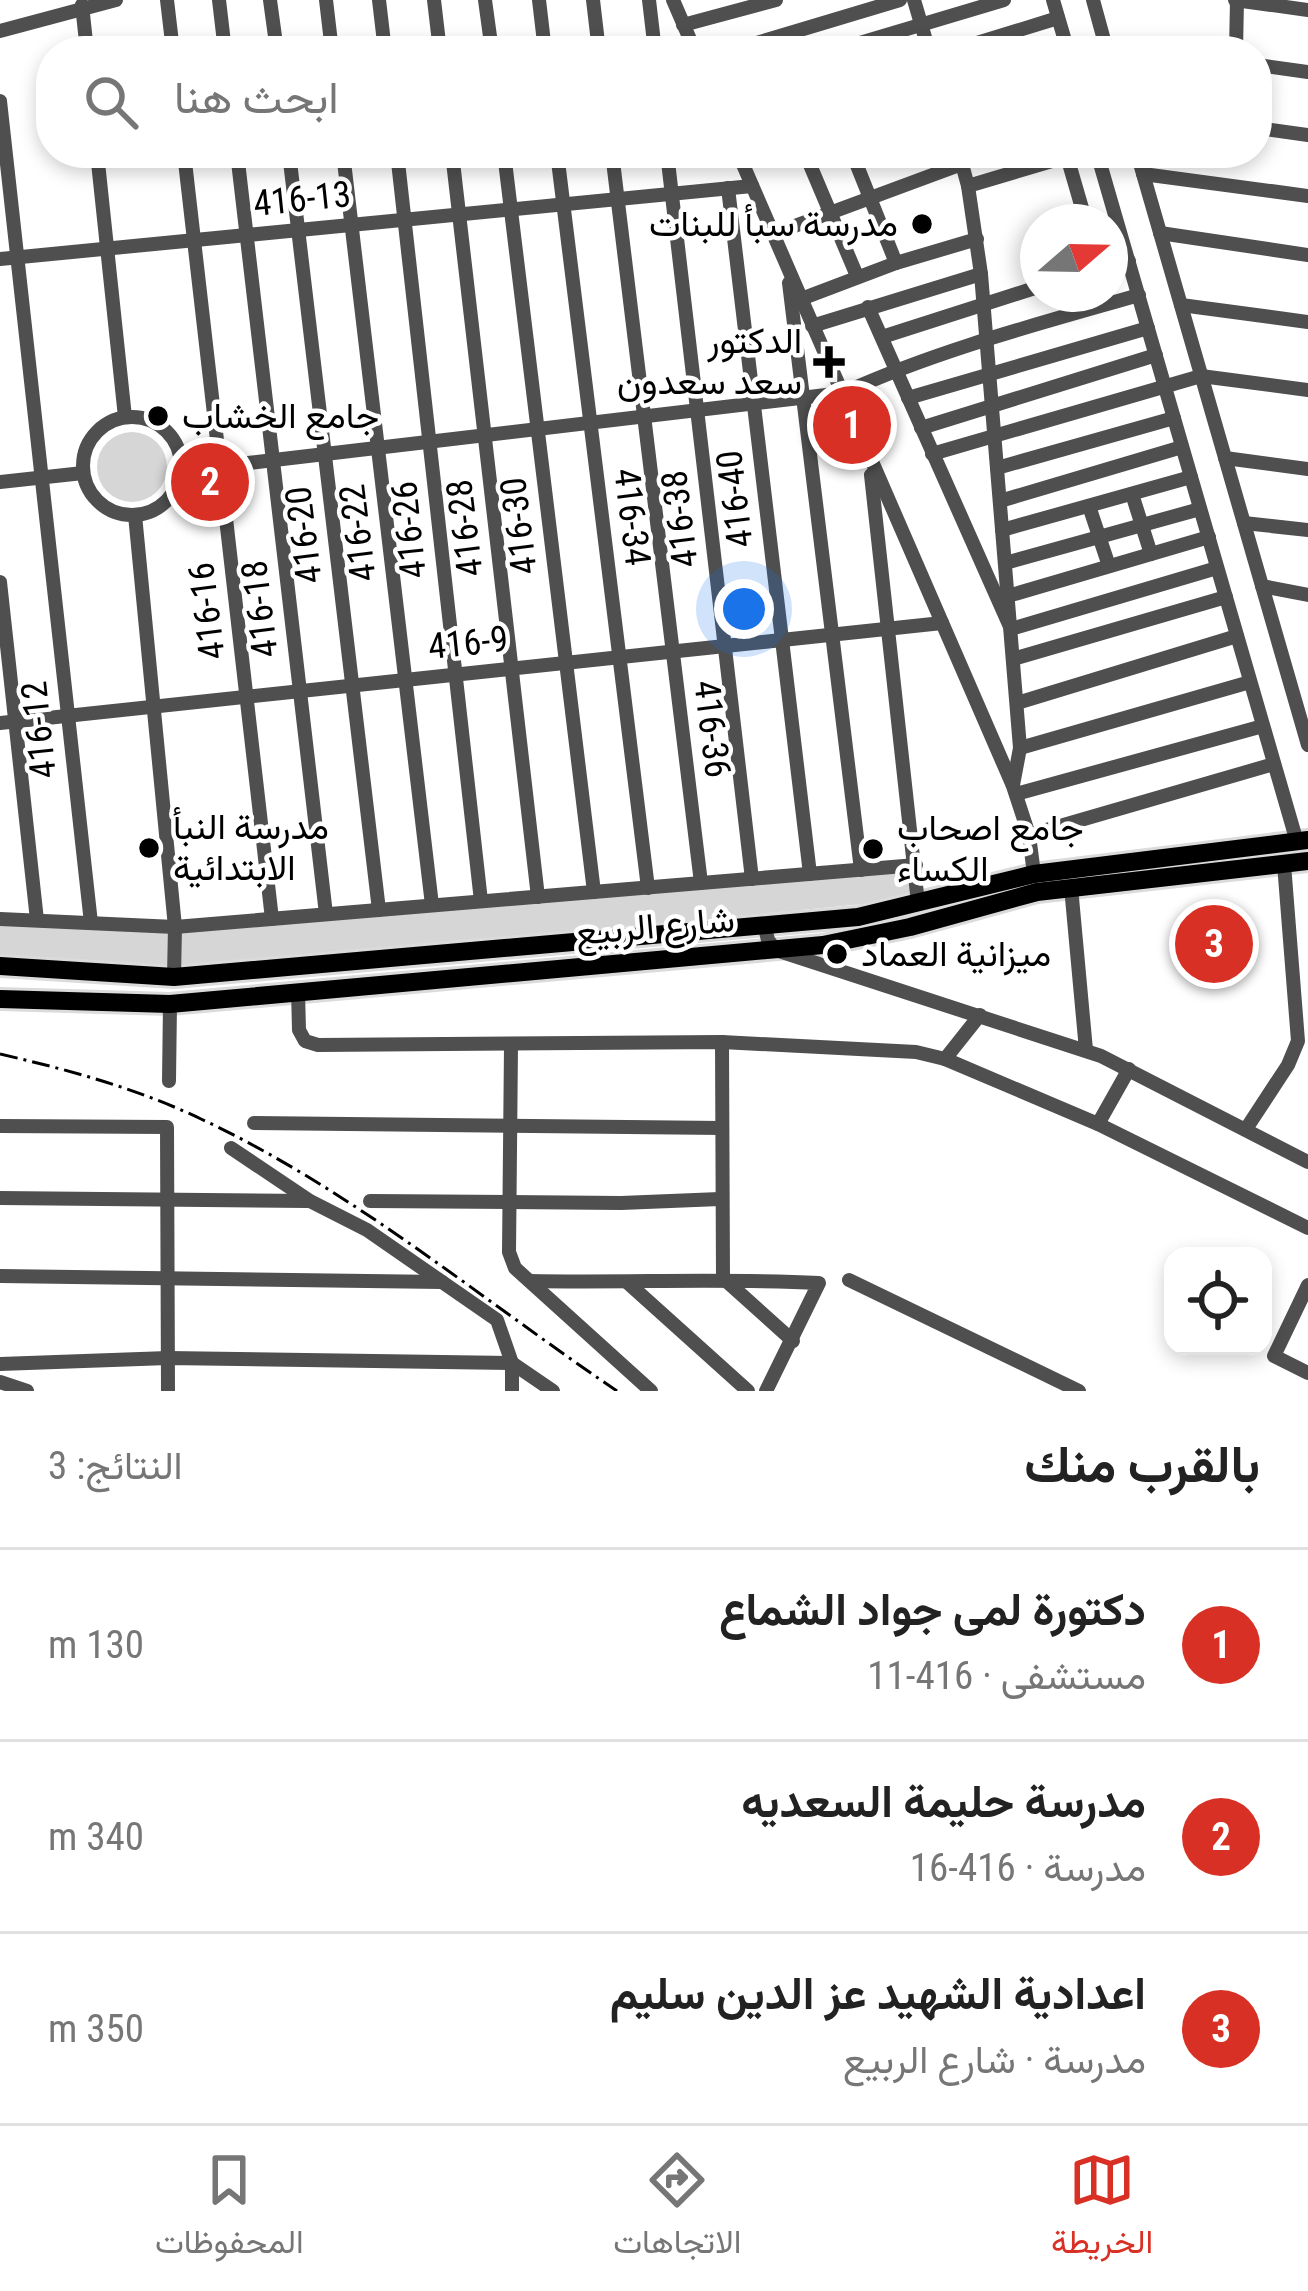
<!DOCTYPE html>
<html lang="ar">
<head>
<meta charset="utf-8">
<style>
	:root { --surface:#fff; --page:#f6f6f6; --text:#222; --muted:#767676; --line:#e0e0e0; --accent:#d93025 }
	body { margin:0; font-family:"Roboto Condensed",Vazirmatn,sans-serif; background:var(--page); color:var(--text); direction:rtl }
	.controls { position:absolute; right:36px; bottom:36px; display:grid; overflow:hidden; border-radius:24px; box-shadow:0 6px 18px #0003 }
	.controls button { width:108px; height:108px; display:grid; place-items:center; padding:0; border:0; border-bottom:3px solid var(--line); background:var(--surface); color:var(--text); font:60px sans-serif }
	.compass { position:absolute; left:1020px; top:204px; width:108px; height:108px; border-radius:50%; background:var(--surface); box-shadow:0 6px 18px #0003; rotate:70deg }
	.you { position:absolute; left:744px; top:609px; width:42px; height:42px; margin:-30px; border:9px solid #fff; border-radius:50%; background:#1a73e8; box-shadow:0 0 0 18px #1a73e833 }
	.badge { display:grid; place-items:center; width:78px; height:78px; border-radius:50%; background:var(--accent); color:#fff; font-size:39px; font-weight:700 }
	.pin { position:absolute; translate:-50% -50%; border:6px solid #fff; box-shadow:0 3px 12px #0006 }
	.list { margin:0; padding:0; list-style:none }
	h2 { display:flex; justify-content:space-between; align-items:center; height:156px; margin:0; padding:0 48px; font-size:51px }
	h2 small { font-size:39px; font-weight:400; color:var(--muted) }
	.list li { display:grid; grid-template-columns:78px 1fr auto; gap:36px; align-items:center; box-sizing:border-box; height:192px; padding:0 48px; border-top:3px solid var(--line) }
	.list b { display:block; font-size:45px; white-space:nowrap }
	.list p { margin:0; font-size:39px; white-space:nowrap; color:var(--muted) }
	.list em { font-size:39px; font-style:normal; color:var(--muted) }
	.icon { flex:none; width:66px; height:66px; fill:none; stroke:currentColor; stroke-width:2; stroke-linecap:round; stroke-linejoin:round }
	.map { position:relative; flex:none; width:1308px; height:1391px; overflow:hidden; direction:ltr }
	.search { position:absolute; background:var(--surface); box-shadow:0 6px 18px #0003; left:36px; right:36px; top:36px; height:132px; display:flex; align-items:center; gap:30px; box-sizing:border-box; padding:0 42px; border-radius:48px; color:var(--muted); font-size:45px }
	.sheet { height:732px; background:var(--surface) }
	nav { display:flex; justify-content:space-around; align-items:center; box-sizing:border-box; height:168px; border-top:3px solid var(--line); background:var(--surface); font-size:33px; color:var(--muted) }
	nav a { display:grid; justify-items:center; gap:6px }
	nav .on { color:var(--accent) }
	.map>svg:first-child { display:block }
</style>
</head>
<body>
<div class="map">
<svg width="1308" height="1391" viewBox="0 0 1308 1391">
	<rect width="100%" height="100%" fill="#fff"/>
	<!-- green -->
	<g fill="#d6d6d6">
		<circle cx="132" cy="467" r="35"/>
		<polygon points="914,868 916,899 170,971 0,962 0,921 168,930"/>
	</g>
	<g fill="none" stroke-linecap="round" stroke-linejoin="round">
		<defs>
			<g id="major">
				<polyline points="0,966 174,977 858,917 1034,874 1308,840"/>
				<polyline points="0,999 170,1004 823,945 910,927 1037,892 1308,861"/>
			</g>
		</defs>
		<!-- major casing -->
		<use href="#major" stroke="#dbdbdb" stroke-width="24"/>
		<!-- minor -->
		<g stroke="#4f4f4f" stroke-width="14">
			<polyline points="167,0 173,51"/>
			<polyline points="219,0 225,51"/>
			<polyline points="270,0 277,51"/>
			<polyline points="326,0 332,51"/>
			<polyline points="379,0 385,51"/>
			<polyline points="434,0 440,51"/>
			<polyline points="485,0 492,51"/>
			<polyline points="539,0 545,51"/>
			<polyline points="593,0 599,51"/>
			<polyline points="649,0 655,51"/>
			<polyline points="673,0 695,51"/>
			<polyline points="914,0 929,51"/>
			<polyline points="1053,0 1068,51"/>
			<polyline points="1093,0 1107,51"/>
			<polyline points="1235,0 1308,10"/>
			<polyline points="82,5 87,51"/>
			<polyline points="683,25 776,0"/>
			<polyline points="0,31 116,0"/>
			<polyline points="1106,45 1150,51"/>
			<polyline points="730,51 900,0"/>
			<polyline points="833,51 1004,0"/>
			<polyline points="951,51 1058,18"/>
			<polyline points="1236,51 1237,0"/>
			<polyline points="1257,65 1308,72"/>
			<polyline points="0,101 91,923"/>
			<polyline points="1257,128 1308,135"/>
			<polyline points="97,153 125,417"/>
			<polyline points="184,153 272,919"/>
			<polyline points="237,153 326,914"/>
			<polyline points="289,153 379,910"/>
			<polyline points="343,153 432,905"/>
			<polyline points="397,153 481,901"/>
			<polyline points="452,153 538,897"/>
			<polyline points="504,153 594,892"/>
			<polyline points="557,153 648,888"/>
			<polyline points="612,153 701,883"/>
			<polyline points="667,153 752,879"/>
			<polyline points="738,153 1013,786 1029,835 1034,874"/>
			<polyline points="805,153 857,276"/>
			<polyline points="852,153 896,263"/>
			<polyline points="959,153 968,186 981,274 1020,748 1013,785"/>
			<polyline points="1066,153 1086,222"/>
			<polyline points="1097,153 1297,842"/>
			<polyline points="1137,153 1308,745"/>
			<polyline points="1143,174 1308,196"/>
			<polyline points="968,186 1079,153"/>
			<polyline points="728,188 810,874"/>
			<polyline points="1160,233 1308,255"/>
			<polyline points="773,234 962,164"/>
			<polyline points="0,259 752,186"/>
			<polyline points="1110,266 1129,261"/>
			<polyline points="789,283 861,870"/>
			<polyline points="801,299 896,263 977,239"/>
			<polyline points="1181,305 1308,322"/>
			<polyline points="868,307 1011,629 1217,568"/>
			<polyline points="812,326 981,274"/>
			<polyline points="882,337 1038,287"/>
			<polyline points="908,398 1148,328"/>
			<circle cx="132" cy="466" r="49"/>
			<polyline points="921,428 1156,355"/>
			<polyline points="932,454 1201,376 1308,390"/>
			<polyline points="1225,458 1308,469"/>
			<polyline points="997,468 1174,418"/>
			<path d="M181,471L843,393C938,350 1038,324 1139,295"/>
			<polyline points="871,475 918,903"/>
			<polyline points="0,482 83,473"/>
			<polyline points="1132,494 1151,554"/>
			<polyline points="1000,501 1182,447"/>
			<polyline points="1089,506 1109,566"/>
			<polyline points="135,515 175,927 174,977"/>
			<polyline points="1244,523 1308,530"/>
			<polyline points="1002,530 1191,477"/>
			<polyline points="1005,563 1200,509"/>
			<polyline points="0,582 37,920"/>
			<polyline points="1262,586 1308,595"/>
			<polyline points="1008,596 1209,537"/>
			<polyline points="1013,659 1226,597"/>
			<polyline points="1017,703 1237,636"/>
			<polyline points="0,723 942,623"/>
			<polyline points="1020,748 1250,682"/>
			<polyline points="1016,794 1263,726"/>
			<polyline points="1029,835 1274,764"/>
			<polyline points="1071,887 1086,1050"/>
			<polyline points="0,919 175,927 916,865"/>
			<polyline points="764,924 768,940 776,950 1101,1056 1308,1162"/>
			<polyline points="298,991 299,1030 305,1041 318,1045 722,1042 916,1052 945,1059 1098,1124 1308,1228"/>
			<polyline points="722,1042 723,1278 793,1341"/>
			<polyline points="511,1046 509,1252 515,1268 651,1391"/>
			<polyline points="945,1059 980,1015"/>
			<polyline points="169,1081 170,1004"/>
			<polyline points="254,1123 722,1128"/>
			<polyline points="1098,1124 1129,1069"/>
			<polyline points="0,1126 167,1127 168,1391"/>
			<polyline points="1246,1129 1288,1065 1298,1041 1284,864"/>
			<polyline points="231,1148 310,1201 367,1230 497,1320 512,1363 512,1391"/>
			<polyline points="0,1198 307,1201"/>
			<polyline points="370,1201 621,1203 720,1199"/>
			<polyline points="0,1276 442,1282"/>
			<polyline points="849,1280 1079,1391"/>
			<path d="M530,1281C626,1283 722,1278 819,1283L766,1391"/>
			<polyline points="628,1283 748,1391"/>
			<polyline points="1308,1285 1274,1356 1308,1373"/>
			<polyline points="0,1364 168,1358 512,1363 553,1391"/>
			<polyline points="0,1382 27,1391"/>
		</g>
		<!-- major -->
		<use href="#major" stroke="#000" stroke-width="18"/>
		<!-- rail -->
		<path stroke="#000" stroke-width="3" stroke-dasharray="18 6 3 6" stroke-linecap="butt" d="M0,1054C69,1070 136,1088 201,1119C351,1189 481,1299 617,1391"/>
	</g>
	<!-- markers -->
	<g fill="#000" stroke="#fff" stroke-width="4.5">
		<circle cx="922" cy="224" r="12"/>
		<path d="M823 344h12v12h12v12h-12v12h-12v-12h-12v-12h12z"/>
		<circle cx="158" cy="416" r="12"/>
		<circle cx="149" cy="848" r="12"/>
		<circle cx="873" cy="849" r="12"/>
		<circle cx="837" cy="954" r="12"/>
	</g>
	<g text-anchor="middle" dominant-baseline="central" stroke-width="9" stroke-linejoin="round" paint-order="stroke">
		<!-- street labels -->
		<g font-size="36" fill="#000" stroke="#fff">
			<text transform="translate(302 199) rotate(-6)">416-13</text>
			<text transform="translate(735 499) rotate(-97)">416-40</text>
			<text transform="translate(632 517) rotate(83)">416-34</text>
			<text transform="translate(680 519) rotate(-97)">416-38</text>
			<text transform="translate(519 526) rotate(-97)">416-30</text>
			<text transform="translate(465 528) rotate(-97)">416-28</text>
			<text transform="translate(409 530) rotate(-96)">416-26</text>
			<text transform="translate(358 533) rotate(-97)">416-22</text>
			<text transform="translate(304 535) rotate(-97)">416-20</text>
			<text transform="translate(260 609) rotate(-97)">416-18</text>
			<text transform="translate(207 611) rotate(-97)">416-16</text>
			<text transform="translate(468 643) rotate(-6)">416-9</text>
			<text transform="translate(712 729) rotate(83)">416-36</text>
			<text transform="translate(39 730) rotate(-96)">416-12</text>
			<text transform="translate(655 926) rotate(-5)">شارع الربيع</text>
		</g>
		<!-- poi labels -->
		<g font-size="36" fill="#000" stroke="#fff" text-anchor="start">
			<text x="898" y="224" text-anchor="end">مدرسة سبأ للبنات</text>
			<text x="802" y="341" text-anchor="end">الدكتور<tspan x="802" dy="41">سعد سعدون</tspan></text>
			<text x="182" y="416">جامع الخشاب</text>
			<text x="173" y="827">مدرسة النبأ<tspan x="173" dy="41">الابتدائية</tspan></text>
			<text x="897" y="828">جامع اصحاب<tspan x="897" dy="41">الکساء</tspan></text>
			<text x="861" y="954">ميزانية العماد</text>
		</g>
	</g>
</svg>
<div class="controls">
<button><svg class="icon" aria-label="locate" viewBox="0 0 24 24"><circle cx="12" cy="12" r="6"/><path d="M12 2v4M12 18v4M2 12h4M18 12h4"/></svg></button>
</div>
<svg class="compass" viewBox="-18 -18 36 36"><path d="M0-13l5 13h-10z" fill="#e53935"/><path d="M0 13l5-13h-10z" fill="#767676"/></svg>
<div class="you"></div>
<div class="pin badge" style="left:852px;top:425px">1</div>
<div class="pin badge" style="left:210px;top:482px">2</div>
<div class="pin badge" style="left:1214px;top:944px">3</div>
<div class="search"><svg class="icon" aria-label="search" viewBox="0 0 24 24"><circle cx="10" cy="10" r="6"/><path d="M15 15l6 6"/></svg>ابحث هنا</div>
</div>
<section class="sheet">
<h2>بالقرب منك<small>النتائج: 3</small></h2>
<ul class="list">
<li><span class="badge">1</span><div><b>دكتورة لمى جواد الشماع</b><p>مستشفى · 416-11</p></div><em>130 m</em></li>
<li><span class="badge">2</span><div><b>مدرسة حليمة السعديه</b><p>مدرسة · 416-16</p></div><em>340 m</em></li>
<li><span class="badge">3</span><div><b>اعدادية الشهيد عز الدين سليم</b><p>مدرسة · شارع الربيع</p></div><em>350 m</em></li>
</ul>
</section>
<nav>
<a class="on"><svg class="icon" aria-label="map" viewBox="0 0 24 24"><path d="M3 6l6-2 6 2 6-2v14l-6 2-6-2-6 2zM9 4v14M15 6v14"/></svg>الخريطة</a>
<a><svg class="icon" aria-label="directions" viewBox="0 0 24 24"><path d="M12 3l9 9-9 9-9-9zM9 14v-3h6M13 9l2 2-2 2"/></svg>الاتجاهات</a>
<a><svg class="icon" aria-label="saved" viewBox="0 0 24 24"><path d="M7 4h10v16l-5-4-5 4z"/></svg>المحفوظات</a>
</nav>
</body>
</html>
